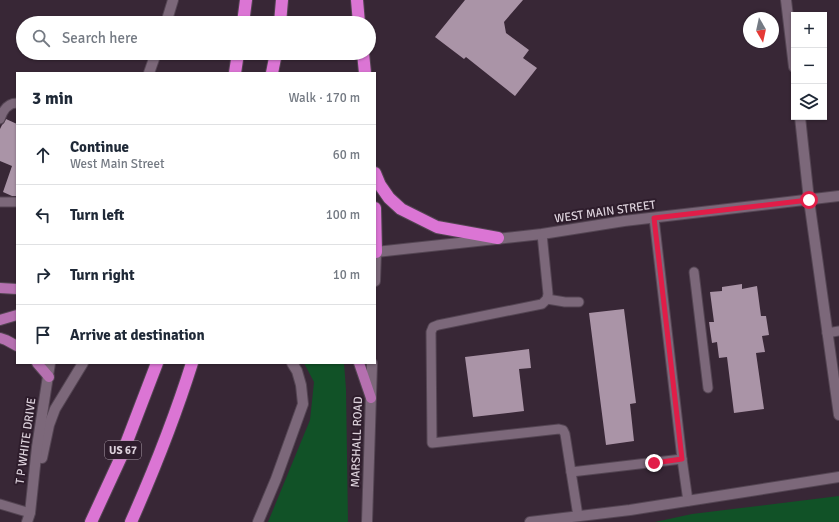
<!DOCTYPE html>
<html lang="en">
<head>
<meta charset="utf-8">
<style>
	:root { --surface:#fff; --page:#f2f2f3; --text:#1f2937; --muted:#747a83; --line:#e0e1e3 }
	body { margin:0; font-family:Signika,sans-serif; background:var(--page); color:var(--text) }
	.controls { position:absolute; right:12px; top:12px; display:grid; overflow:hidden; border-radius:0px; box-shadow:0 1px 3px #0004 }
	.controls button { width:36px; height:36px; display:grid; place-items:center; padding:0; border:0; border-bottom:1px solid var(--line); background:var(--surface); color:var(--text); font:20px sans-serif }
	.compass { position:absolute; left:743px; top:12px; width:36px; height:36px; border-radius:50%; background:var(--surface); box-shadow:0 1px 3px #0004; rotate:171deg }
	.stop { position:absolute; width:12px; height:12px; margin:-9px; border:3px solid #e11d48; border-radius:50%; background:#fff }
	.stop.end { background:#e11d48; border-color:#fff; box-shadow:0 1px 4px #0008 }
	.list { margin:0; padding:0; list-style:none }
	h2 { display:flex; justify-content:space-between; align-items:center; height:52px; margin:0; padding:0 16px; font-size:17px }
	h2 small { font-size:13px; font-weight:400; color:var(--muted) }
	.list li { display:grid; grid-template-columns:26px 1fr auto; gap:12px; align-items:center; box-sizing:border-box; height:60px; padding:0 16px; border-top:1px solid var(--line) }
	.list b { display:block; font-size:15px; white-space:nowrap }
	.list p { margin:0; font-size:13px; white-space:nowrap; color:var(--muted) }
	.list em { font-size:13px; font-style:normal; color:var(--muted) }
	.icon { flex:none; width:22px; height:22px; fill:none; stroke:currentColor; stroke-width:2; stroke-linecap:round; stroke-linejoin:round }
	.map { position:relative; flex:none; width:839px; height:522px; overflow:hidden }
	.search { position:absolute; background:var(--surface); box-shadow:0 1px 3px #0004; left:16px; top:16px; width:360px; height:44px; display:flex; align-items:center; gap:10px; box-sizing:border-box; padding:0 14px; border-radius:22px; color:var(--muted); font-size:15px }
	.panel { position:absolute; background:var(--surface); box-shadow:0 1px 3px #0004; left:16px; top:72px; width:360px; height:292px; border-radius:0px }
	.map>svg:first-child { display:block }
</style>
</head>
<body>
<div class="map">
<svg width="839" height="522" viewBox="0 0 839 522">
	<rect width="100%" height="100%" fill="#382736"/>
	<!-- green -->
	<g fill="#115227">
		<polygon points="304,363 344,363 346,389 348,522 268,522 310,420 314,382"/>
		<polygon points="839,496 839,522 655,522 692,514"/>
	</g>
	<!-- building -->
	<g fill="#aa94a7">
		<polygon points="465,0 523,0 504,22 506,33 529,50 523,58 537,68 515,96 466,57 464,59 435,37"/>
		<polygon points="6,119 17,124 17,196 12,196 3,192 12,166 0,161 0,129 2,125 4,123"/>
		<polygon points="742,284 742,289 757,286 761,316 766,316 769,335 762,336 765,352 756,353 764,409 734,413 727,357 719,358 717,342 712,343 709,322 714,322 710,292 722,291 722,287"/>
		<polygon points="624,309 636,403 630,404 634,441 606,445 589,313"/>
		<polygon points="529,349 531,368 519,369 524,411 473,417 465,357"/>
	</g>
	<g fill="none" stroke-linecap="round" stroke-linejoin="round">
		<defs>
			<g id="service">
				<path d="M0,119C3,110 8,103 17,103"/>
				<polyline points="0,202 17,202"/>
				<polyline points="654,218 682,459 688,501"/>
				<polyline points="542,234 548,294 547,299 542,304 438,325 433,327 431,332 432,443 559,429 563,430 565,434 578,516"/>
				<polyline points="694,272 708,388"/>
				<polyline points="547,299 565,302 579,302"/>
				<polyline points="827,333 839,331"/>
				<polyline points="571,472 682,459"/>
				<polyline points="0,504 30,513"/>
			</g>
			<g id="minor">
				<polyline points="786,0 794,67"/>
				<polyline points="800,117 809,200 839,415"/>
				<polyline points="530,522 630,510 839,477"/>
			</g>
			<g id="tertiary">
				<polyline points="166,23 173,0"/>
				<polyline points="149,73 156,53"/>
			</g>
			<g id="secondary">
				<polyline points="375,281 376,252 542,234 624,221 839,196"/>
				<polyline points="42,458 49,425 55,409 83,363"/>
				<polyline points="27,522 30,513 37,447 50,363"/>
				<polyline points="258,522 276,479 303,404 301,385 297,371 292,363"/>
				<polyline points="367,522 372,363"/>
			</g>
			<g id="primary">
				<polyline points="0,288 17,289"/>
				<polyline points="0,320 17,315"/>
				<polyline points="0,338 6,340 17,346"/>
				<polyline points="37,363 49,377"/>
				<polyline points="359,363 371,398"/>
			</g>
			<g id="motorway">
				<polyline points="357,0 359,23"/>
				<polyline points="243,23 246,0"/>
				<polyline points="280,23 282,0"/>
				<polyline points="363,53 365,73"/>
				<polyline points="235,73 238,53"/>
				<polyline points="272,73 276,53"/>
				<polyline points="375,173 380,185 389,198 401,209 437,227 498,238"/>
				<polyline points="375,208 376,252"/>
				<polyline points="91,522 121,457 157,363"/>
				<path d="M131,522C154,470 175,417 192,363"/>
			</g>
		</defs>
		<!-- service casing -->
		<use href="#service" stroke="#544553" stroke-width="11"/>
		<!-- minor casing -->
		<use href="#minor" stroke="#544553" stroke-width="12"/>
		<!-- tertiary casing -->
		<use href="#tertiary" stroke="#544553" stroke-width="12"/>
		<!-- secondary casing -->
		<use href="#secondary" stroke="#544553" stroke-width="12"/>
		<!-- primary casing -->
		<use href="#primary" stroke="#544553" stroke-width="12"/>
		<!-- motorway casing -->
		<use href="#motorway" stroke="#544553" stroke-width="14"/>
		<!-- service -->
		<use href="#service" stroke="#7c687a" stroke-width="9"/>
		<!-- minor -->
		<use href="#minor" stroke="#7c687a" stroke-width="10"/>
		<!-- tertiary -->
		<use href="#tertiary" stroke="#7c687a" stroke-width="10"/>
		<!-- secondary -->
		<use href="#secondary" stroke="#7c687a" stroke-width="10"/>
		<!-- primary -->
		<use href="#primary" stroke="#b570b0" stroke-width="10"/>
		<!-- motorway -->
		<use href="#motorway" stroke="#db75d4" stroke-width="12"/>
	</g>
	<g fill="none" stroke-linecap="round" stroke-linejoin="round">
		<!-- route -->
		<polyline stroke="#e11d48" stroke-width="5" points="654,463 682,459 654,218 809,200"/>
	</g>
	<g text-anchor="middle" dominant-baseline="central" stroke-width="4" stroke-linejoin="round" paint-order="stroke">
		<!-- shield labels -->
		<rect fill="#2e1d2c" stroke="#a89ba6" stroke-width="1" x="105" y="441" width="36" height="18" rx="3"/>
		<g font-size="11" font-weight="bold" fill="#dcd1db">
			<text x="123" y="450">US 67</text>
		</g>
		<!-- street labels -->
		<g font-size="12" fill="#dcd1db" stroke="#2e1d2c">
			<text transform="translate(605 212) rotate(-8)">WEST MAIN STREET</text>
			<text transform="translate(26 441) rotate(-82)">T P WHITE DRIVE</text>
			<text transform="translate(357 442) rotate(-88)">MARSHALL ROAD</text>
		</g>
	</g>
</svg>
<div class="controls">
<button>+</button>
<button>−</button>
<button><svg class="icon" aria-label="layers" viewBox="0 0 24 24"><path d="M12 4l9 5-9 5-9-5zM3 14l9 5 9-5"/></svg></button>
</div>
<svg class="compass" viewBox="-18 -18 36 36"><path d="M0-13l5 13h-10z" fill="#e53935"/><path d="M0 13l5-13h-10z" fill="#747a83"/></svg>
<div class="stop" style="left:809px;top:200px"></div>
<div class="stop end" style="left:654px;top:463px"></div>
<div class="search"><svg class="icon" aria-label="search" viewBox="0 0 24 24"><circle cx="10" cy="10" r="6"/><path d="M15 15l6 6"/></svg>Search here</div>
<section class="panel">
<h2>3 min<small>Walk · 170 m</small></h2>
<ul class="list">
<li><svg class="icon" aria-label="ahead" viewBox="0 0 24 24"><path d="M12 20V5M6 11l6-6 6 6"/></svg><div><b>Continue</b><p>West Main Street</p></div><em>60 m</em></li>
<li><svg class="icon" aria-label="left" viewBox="0 0 24 24"><path d="M17 20v-9H6M10 6l-5 5 5 5"/></svg><div><b>Turn left</b></div><em>100 m</em></li>
<li><svg class="icon" aria-label="right" viewBox="0 0 24 24"><path d="M7 20v-9h11M14 6l5 5-5 5"/></svg><div><b>Turn right</b></div><em>10 m</em></li>
<li><svg class="icon" aria-label="arrive" viewBox="0 0 24 24"><path d="M6 21V4h12l-3 4 3 4H6"/></svg><div><b>Arrive at destination</b></div></li>
</ul>
</section>
</div>
</body>
</html>
